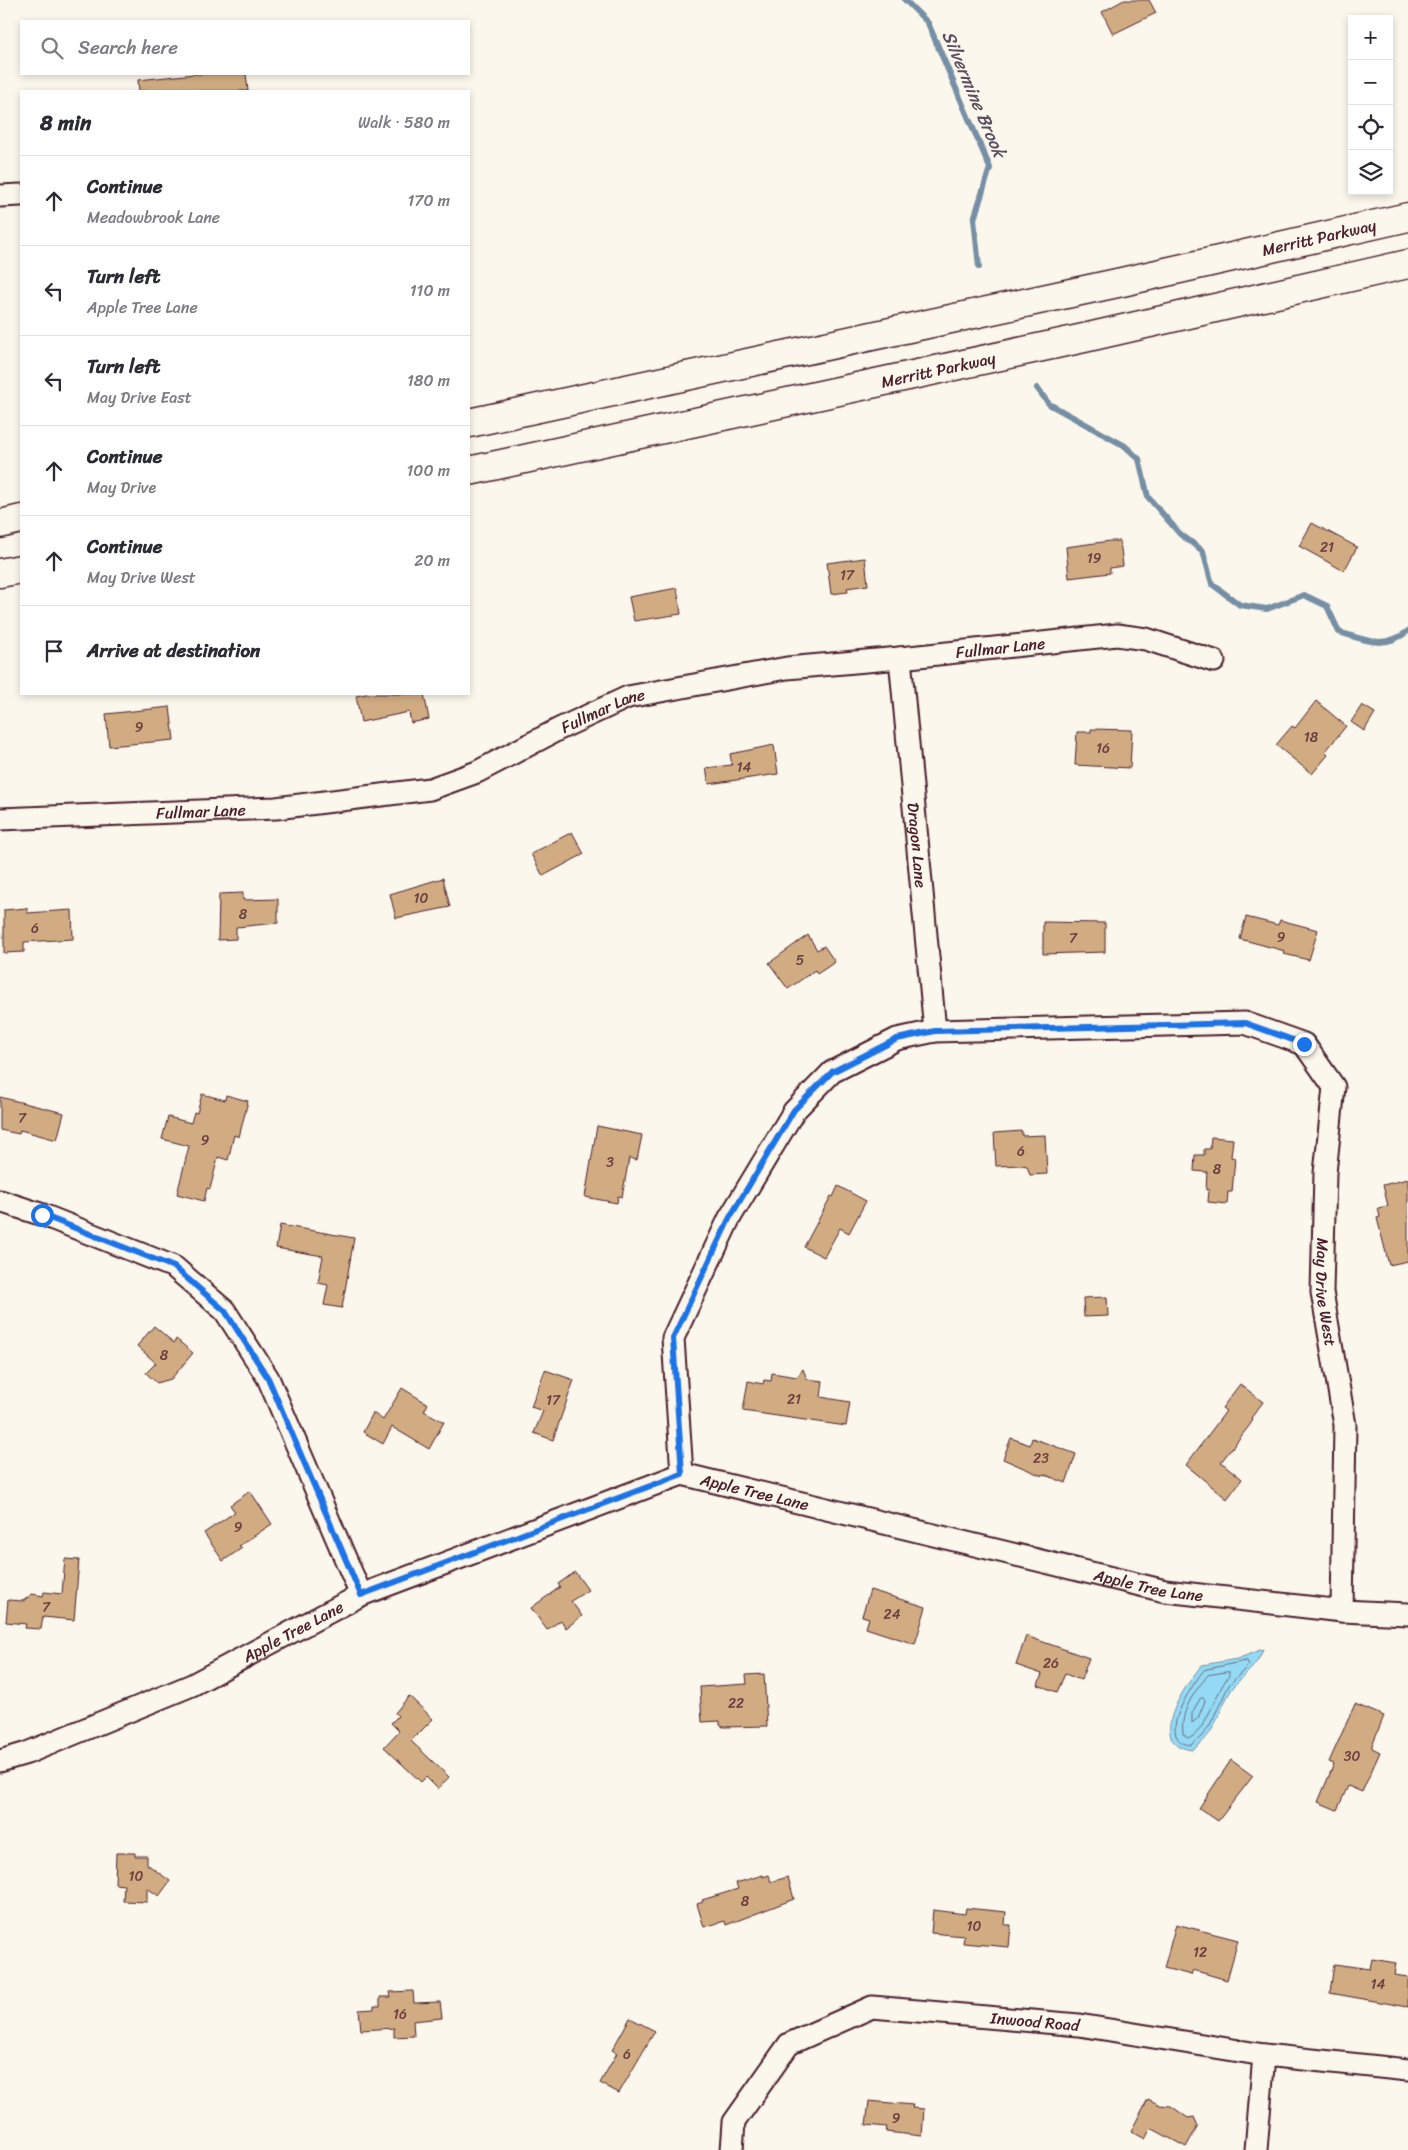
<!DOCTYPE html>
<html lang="en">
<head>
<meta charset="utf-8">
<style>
	:root { --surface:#fff; --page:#f7f7f7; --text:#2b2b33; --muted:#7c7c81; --line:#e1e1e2 }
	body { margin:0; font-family:Sriracha,sans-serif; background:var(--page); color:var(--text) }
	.controls { position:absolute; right:15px; top:15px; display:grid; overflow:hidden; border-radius:0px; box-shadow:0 2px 8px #0003 }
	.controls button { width:45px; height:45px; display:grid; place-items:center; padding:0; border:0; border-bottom:1px solid var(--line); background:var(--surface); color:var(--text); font:25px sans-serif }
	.stop { position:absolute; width:15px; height:15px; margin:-11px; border:4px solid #1a73e8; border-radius:50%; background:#fff }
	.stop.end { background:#1a73e8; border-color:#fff; box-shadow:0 1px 5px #0008 }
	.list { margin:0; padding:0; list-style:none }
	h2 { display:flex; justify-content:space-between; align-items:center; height:65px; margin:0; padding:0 20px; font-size:21px }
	h2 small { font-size:16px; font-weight:400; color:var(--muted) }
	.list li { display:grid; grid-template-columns:32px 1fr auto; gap:15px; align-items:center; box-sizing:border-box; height:90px; padding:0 20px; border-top:1px solid var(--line) }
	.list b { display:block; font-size:19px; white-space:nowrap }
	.list p { margin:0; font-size:16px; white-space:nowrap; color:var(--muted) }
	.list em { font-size:16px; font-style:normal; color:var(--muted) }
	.icon { flex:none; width:28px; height:28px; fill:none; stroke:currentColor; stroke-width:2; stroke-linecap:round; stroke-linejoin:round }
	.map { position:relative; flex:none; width:1408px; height:2150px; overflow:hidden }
	.search { position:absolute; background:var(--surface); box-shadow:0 2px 8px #0003; left:20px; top:20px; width:450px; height:55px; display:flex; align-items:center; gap:12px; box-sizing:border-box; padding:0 18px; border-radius:0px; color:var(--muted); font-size:19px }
	.panel { position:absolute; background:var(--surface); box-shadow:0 2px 8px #0003; left:20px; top:90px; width:450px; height:605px; border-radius:0px }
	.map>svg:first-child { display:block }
</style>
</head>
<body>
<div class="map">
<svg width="1408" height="2150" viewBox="0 0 1408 2150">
	<rect width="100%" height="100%" fill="#fbf7ec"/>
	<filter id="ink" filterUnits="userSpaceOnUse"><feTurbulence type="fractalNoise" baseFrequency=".02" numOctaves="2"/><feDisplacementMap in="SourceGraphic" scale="10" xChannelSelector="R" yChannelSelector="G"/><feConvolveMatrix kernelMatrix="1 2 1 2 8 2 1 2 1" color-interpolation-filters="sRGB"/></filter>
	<g filter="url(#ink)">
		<!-- water -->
		<path fill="#94daf5" stroke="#768fa4" d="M1263,1649C1257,1668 1243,1674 1232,1689C1218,1710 1216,1736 1192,1750C1144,1744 1186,1684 1202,1665L1237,1659Z"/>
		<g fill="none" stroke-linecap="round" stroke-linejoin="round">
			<!-- shore -->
			<g stroke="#686a7c" stroke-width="1">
				<path d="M1247,1661L1249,1665L1229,1685L1210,1725L1201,1737L1191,1745C1153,1741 1193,1684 1204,1670Z"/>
				<path d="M1229,1672V1676C1217,1688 1204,1737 1188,1738L1183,1734C1180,1711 1194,1692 1208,1675Z"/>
				<polygon points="1201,1698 1204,1698 1205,1701 1198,1718 1192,1723 1192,1713"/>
			</g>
			<!-- stream -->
			<g stroke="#768fa4" stroke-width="6">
				<polyline points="905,0 928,23 990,168 974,219 979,267"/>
				<path d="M1037,388L1049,404L1125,446L1139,459L1148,497L1180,534L1203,551L1212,584L1240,605L1267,609L1304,595L1327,606L1339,632C1364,640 1385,650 1408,631"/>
			</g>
		</g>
		<!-- building -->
		<g fill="#d1ac83" stroke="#4a1f2b">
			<polygon points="1124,0 1149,0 1156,13 1113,34 1102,12"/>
			<polygon points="195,74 246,74 248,91 139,91 138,80"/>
			<polygon points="1312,523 1357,547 1344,571 1299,546"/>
			<polygon points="1110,541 1120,541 1123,566 1110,568 1110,573 1069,578 1066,547"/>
			<polygon points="865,558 868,585 847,588 848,592 831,594 827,563"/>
			<polygon points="677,588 681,614 634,621 629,597"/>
			<polygon points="366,694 424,694 429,719 411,723 409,712 361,722 356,696"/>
			<polygon points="1316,701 1346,726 1325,752 1328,755 1312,774 1276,745 1292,726 1295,728"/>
			<polygon points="1362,705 1375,713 1364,731 1351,722"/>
			<polygon points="170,707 174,740 109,746 106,714"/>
			<polygon points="1091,729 1132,730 1130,768 1075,765 1077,732 1091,732"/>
			<polygon points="774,745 778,774 709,784 706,768 732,765 730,754"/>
			<polygon points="572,832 584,854 543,876 531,854"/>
			<polygon points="443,878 450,907 396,918 390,894"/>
			<polygon points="243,893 243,900 278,899 278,923 236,927 236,939 218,940 219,894"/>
			<polygon points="27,908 27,913 72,910 73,939 24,942 24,952 4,953 4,910"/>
			<polygon points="1246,917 1278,925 1280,920 1318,930 1309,960 1284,954 1285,951 1240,939"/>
			<polygon points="1043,922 1105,923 1105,952 1043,954"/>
			<polygon points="808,935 817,950 824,946 835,962 817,974 815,970 788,989 769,963"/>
			<polygon points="202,1094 225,1100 226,1095 248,1101 239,1137 234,1135 228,1160 218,1157 210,1189 207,1188 204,1201 177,1194 189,1146 162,1139 168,1117 191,1123 194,1112 197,1113"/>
			<polygon points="0,1097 64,1113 57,1140 20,1130 19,1134 0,1130"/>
			<polygon points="597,1126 642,1135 637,1160 629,1158 622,1197 618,1196 617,1203 585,1197"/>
			<polygon points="1022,1131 1022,1136 1045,1135 1047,1174 1030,1175 1027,1166 1021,1165 996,1166 994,1133"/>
			<polygon points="1211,1137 1233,1139 1231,1157 1235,1158 1232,1192 1228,1192 1227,1204 1208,1202 1209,1190 1206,1190 1207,1172 1194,1171 1195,1155 1204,1155 1204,1149 1210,1149"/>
			<polygon points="1408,1179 1408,1261 1389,1265 1377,1218 1380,1217 1378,1208 1388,1206 1383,1185"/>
			<polygon points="838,1186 866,1201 849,1233 840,1228 824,1257 804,1247 831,1196 833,1197"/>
			<polygon points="280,1225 354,1238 342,1308 324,1305 328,1285 318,1283 323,1256 276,1248"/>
			<polygon points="1107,1297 1108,1316 1084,1317 1083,1298"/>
			<polygon points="154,1326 174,1343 176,1339 193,1353 171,1379 157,1383 146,1373 156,1363 137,1346"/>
			<polygon points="803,1369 807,1379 823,1381 821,1397 850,1402 846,1426 743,1411 748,1381 763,1384 764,1380 771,1381 772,1373 797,1377"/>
			<polygon points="545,1370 574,1380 553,1440 534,1433 543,1411 531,1407"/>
			<polygon points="1240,1384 1263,1402 1251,1418 1253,1420 1249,1426 1221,1462 1242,1479 1227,1499 1186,1465 1226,1411 1222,1408"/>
			<polygon points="402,1388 428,1404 424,1411 444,1422 429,1449 392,1427 383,1444 363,1432 373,1413 383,1420"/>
			<polygon points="1011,1438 1030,1445 1032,1438 1076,1454 1066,1483 1043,1474 1042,1476 1003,1459"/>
			<polygon points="250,1491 272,1524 239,1546 242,1548 223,1561 204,1533 235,1512 230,1505"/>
			<polygon points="65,1559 79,1560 74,1620 43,1617 41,1629 25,1628 26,1624 6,1622 8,1600 23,1601 32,1594 43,1596 44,1592 62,1594"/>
			<polygon points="575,1572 588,1590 571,1601 582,1616 566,1628 561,1620 547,1630 531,1608 560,1587 558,1584"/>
			<polygon points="870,1590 926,1607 915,1644 866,1628 869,1618 862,1616"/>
			<polygon points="1026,1636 1089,1658 1081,1680 1065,1674 1057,1692 1038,1685 1042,1674 1016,1665"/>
			<polygon points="764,1674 767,1726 723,1727 720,1725 720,1721 702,1722 700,1687 747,1684 746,1675"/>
			<polygon points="409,1696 433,1719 411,1741 449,1777 438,1789 426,1777 421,1782 384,1747 399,1731 391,1723 398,1716 395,1713"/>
			<polygon points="1355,1704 1384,1716 1372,1745 1372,1748 1380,1752 1362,1792 1348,1786 1337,1810 1318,1802 1334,1764 1329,1762"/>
			<polygon points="1231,1760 1253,1776 1218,1821 1199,1808"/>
			<polygon points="116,1853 135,1853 135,1856 147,1856 147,1864 170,1881 159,1896 147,1888 147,1902 123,1901 124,1885 115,1884"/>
			<polygon points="763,1875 763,1877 769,1875 771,1882 788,1877 794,1899 726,1925 725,1921 704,1927 697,1904 703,1902 702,1900 738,1889 736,1883"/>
			<polygon points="966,1908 1006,1912 1005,1925 1011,1925 1009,1947 963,1943 964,1936 931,1933 933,1910 965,1914"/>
			<polygon points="1176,1924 1238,1940 1227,1980 1193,1970 1191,1975 1164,1968"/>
			<polygon points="1372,1959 1396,1963 1394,1975 1408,1977 1408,2007 1330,1993 1334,1964 1370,1969"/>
			<polygon points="413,1991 414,2003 440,2002 442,2018 413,2021 414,2036 394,2037 394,2028 361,2030 359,2010 374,2009 374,2006 380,2006 380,1997 391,1997 390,1992"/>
			<polygon points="630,2018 655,2031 619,2093 600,2083 617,2053 612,2050"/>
			<polygon points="1148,2099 1160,2105 1171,2106 1188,2118 1194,2117 1198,2126 1186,2147 1151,2128 1145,2139 1131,2131"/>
			<polygon points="869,2101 913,2105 912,2108 924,2109 922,2136 886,2132 887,2127 866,2125"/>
		</g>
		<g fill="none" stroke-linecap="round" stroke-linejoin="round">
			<defs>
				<g id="minor">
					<polyline points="0,196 21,195"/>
					<path id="s1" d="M900,658L935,1031"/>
					<path id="s2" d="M0,819L276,808L430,789L477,772L559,729L628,697L787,668L900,658L1117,635L1146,639L1214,661"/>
					<polyline points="0,1201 43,1215 174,1267 225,1311 268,1378 361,1595"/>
					<path id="s3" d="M682,1474L673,1338L729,1219L794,1111L832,1072L897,1039L935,1031L1245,1023L1304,1044L1334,1087L1325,1173L1322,1292L1345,1425L1342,1611"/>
					<path id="s4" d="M0,1761L27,1753L192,1685L361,1595L682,1474L1165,1591L1342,1611L1408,1614"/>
					<path id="s5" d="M732,2150L734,2122L789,2044L872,2007L1079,2025L1264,2055L1408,2070"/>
					<polyline points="1256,2150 1264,2055"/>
				</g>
				<g id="highway">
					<path id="s6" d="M469,423L1122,282L1408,217"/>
					<path id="s7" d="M469,471L1084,338L1408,264"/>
					<polyline points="0,524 21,519"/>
					<polyline points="0,573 21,569"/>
				</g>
			</defs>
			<!-- minor casing -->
			<use href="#minor" stroke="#4a1f2b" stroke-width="25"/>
			<!-- highway casing -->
			<use href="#highway" stroke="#4a1f2b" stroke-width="31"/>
			<!-- minor -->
			<use href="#minor" stroke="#fbf7ec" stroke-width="21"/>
			<!-- highway -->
			<use href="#highway" stroke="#fbf7ec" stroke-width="28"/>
		</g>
	</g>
	<g fill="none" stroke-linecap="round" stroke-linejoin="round" filter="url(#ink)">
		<!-- route -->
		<polyline stroke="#1a73e8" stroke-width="6" points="42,1215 174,1267 225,1311 268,1378 361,1595 682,1474 673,1338 729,1219 794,1110 832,1072 897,1039 935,1031 1245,1023 1304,1044"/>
	</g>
	<g text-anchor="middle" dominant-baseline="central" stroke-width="5" stroke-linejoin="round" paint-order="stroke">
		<!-- number labels -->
		<g font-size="14" fill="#6c4241">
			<text x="1327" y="547">21</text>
			<text x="1094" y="558">19</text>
			<text x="847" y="575">17</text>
			<text x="139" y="727">9</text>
			<text x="1311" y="737">18</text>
			<text x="1103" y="748">16</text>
			<text x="744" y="767">14</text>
			<text x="421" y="898">10</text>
			<text x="243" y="914">8</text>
			<text x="35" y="928">6</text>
			<text x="1281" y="937">9</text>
			<text x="1073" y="938">7</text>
			<text x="800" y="960">5</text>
			<text x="22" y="1118">7</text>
			<text x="205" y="1140">9</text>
			<text x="1021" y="1151">6</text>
			<text x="610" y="1162">3</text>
			<text x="1217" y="1169">8</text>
			<text x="164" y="1355">8</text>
			<text x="794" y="1399">21</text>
			<text x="553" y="1400">17</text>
			<text x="1041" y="1458">23</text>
			<text x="238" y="1527">9</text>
			<text x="46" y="1607">7</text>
			<text x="892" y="1614">24</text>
			<text x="1051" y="1663">26</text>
			<text x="736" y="1703">22</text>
			<text x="1352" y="1756">30</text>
			<text x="136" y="1876">10</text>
			<text x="745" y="1901">8</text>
			<text x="974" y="1926">10</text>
			<text x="1200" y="1952">12</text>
			<text x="1378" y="1984">14</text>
			<text x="400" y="2014">16</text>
			<text x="627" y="2054">6</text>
			<text x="896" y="2118">9</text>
		</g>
		<!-- street labels -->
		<g font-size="16" fill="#4a1f2b" stroke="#fbf7ec">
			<text stroke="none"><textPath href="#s6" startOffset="870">Merritt Parkway</textPath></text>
			<text stroke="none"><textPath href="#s7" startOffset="480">Merritt Parkway</textPath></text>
			<text stroke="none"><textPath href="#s2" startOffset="1026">Fullmar Lane</textPath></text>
			<text stroke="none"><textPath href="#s2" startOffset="622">Fullmar Lane</textPath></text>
			<text stroke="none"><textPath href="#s2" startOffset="201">Fullmar Lane</textPath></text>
			<text stroke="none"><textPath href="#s1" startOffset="188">Dragon Lane</textPath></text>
			<text stroke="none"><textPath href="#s3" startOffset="1191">May Drive West</textPath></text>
			<text stroke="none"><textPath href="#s4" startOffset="816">Apple Tree Lane</textPath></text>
			<text stroke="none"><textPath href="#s4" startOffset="1221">Apple Tree Lane</textPath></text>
			<text stroke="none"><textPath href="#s4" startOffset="321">Apple Tree Lane</textPath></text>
			<text stroke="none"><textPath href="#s5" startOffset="378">Inwood Road</textPath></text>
		</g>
		<!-- water labels -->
		<g font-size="18" font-style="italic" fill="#5c4e5e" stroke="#fbf7ec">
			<text transform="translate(974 94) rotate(67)">Silvermine Brook</text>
		</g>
	</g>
</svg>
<div class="controls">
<button>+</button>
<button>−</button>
<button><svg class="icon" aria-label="locate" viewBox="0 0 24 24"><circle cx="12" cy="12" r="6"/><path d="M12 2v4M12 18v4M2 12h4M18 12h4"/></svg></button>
<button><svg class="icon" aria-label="layers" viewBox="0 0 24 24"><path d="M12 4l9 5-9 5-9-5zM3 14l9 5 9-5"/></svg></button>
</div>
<div class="stop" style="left:42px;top:1215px"></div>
<div class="stop end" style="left:1304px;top:1044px"></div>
<div class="search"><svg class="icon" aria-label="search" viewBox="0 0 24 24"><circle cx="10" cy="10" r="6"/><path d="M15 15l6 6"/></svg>Search here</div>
<section class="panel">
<h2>8 min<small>Walk · 580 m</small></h2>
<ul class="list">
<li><svg class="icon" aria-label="ahead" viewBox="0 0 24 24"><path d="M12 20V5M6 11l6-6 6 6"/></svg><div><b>Continue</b><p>Meadowbrook Lane</p></div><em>170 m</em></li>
<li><svg class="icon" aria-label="left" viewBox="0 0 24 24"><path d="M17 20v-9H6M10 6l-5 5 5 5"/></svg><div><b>Turn left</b><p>Apple Tree Lane</p></div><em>110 m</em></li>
<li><svg class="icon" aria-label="left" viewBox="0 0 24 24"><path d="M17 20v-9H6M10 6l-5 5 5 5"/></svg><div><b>Turn left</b><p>May Drive East</p></div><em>180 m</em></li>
<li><svg class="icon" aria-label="ahead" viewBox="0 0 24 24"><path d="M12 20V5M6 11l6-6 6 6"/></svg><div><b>Continue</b><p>May Drive</p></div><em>100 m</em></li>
<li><svg class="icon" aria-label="ahead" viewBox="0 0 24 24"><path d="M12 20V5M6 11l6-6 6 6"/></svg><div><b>Continue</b><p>May Drive West</p></div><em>20 m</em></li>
<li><svg class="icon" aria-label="arrive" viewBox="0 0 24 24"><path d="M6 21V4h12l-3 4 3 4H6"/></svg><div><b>Arrive at destination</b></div></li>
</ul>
</section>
</div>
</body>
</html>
